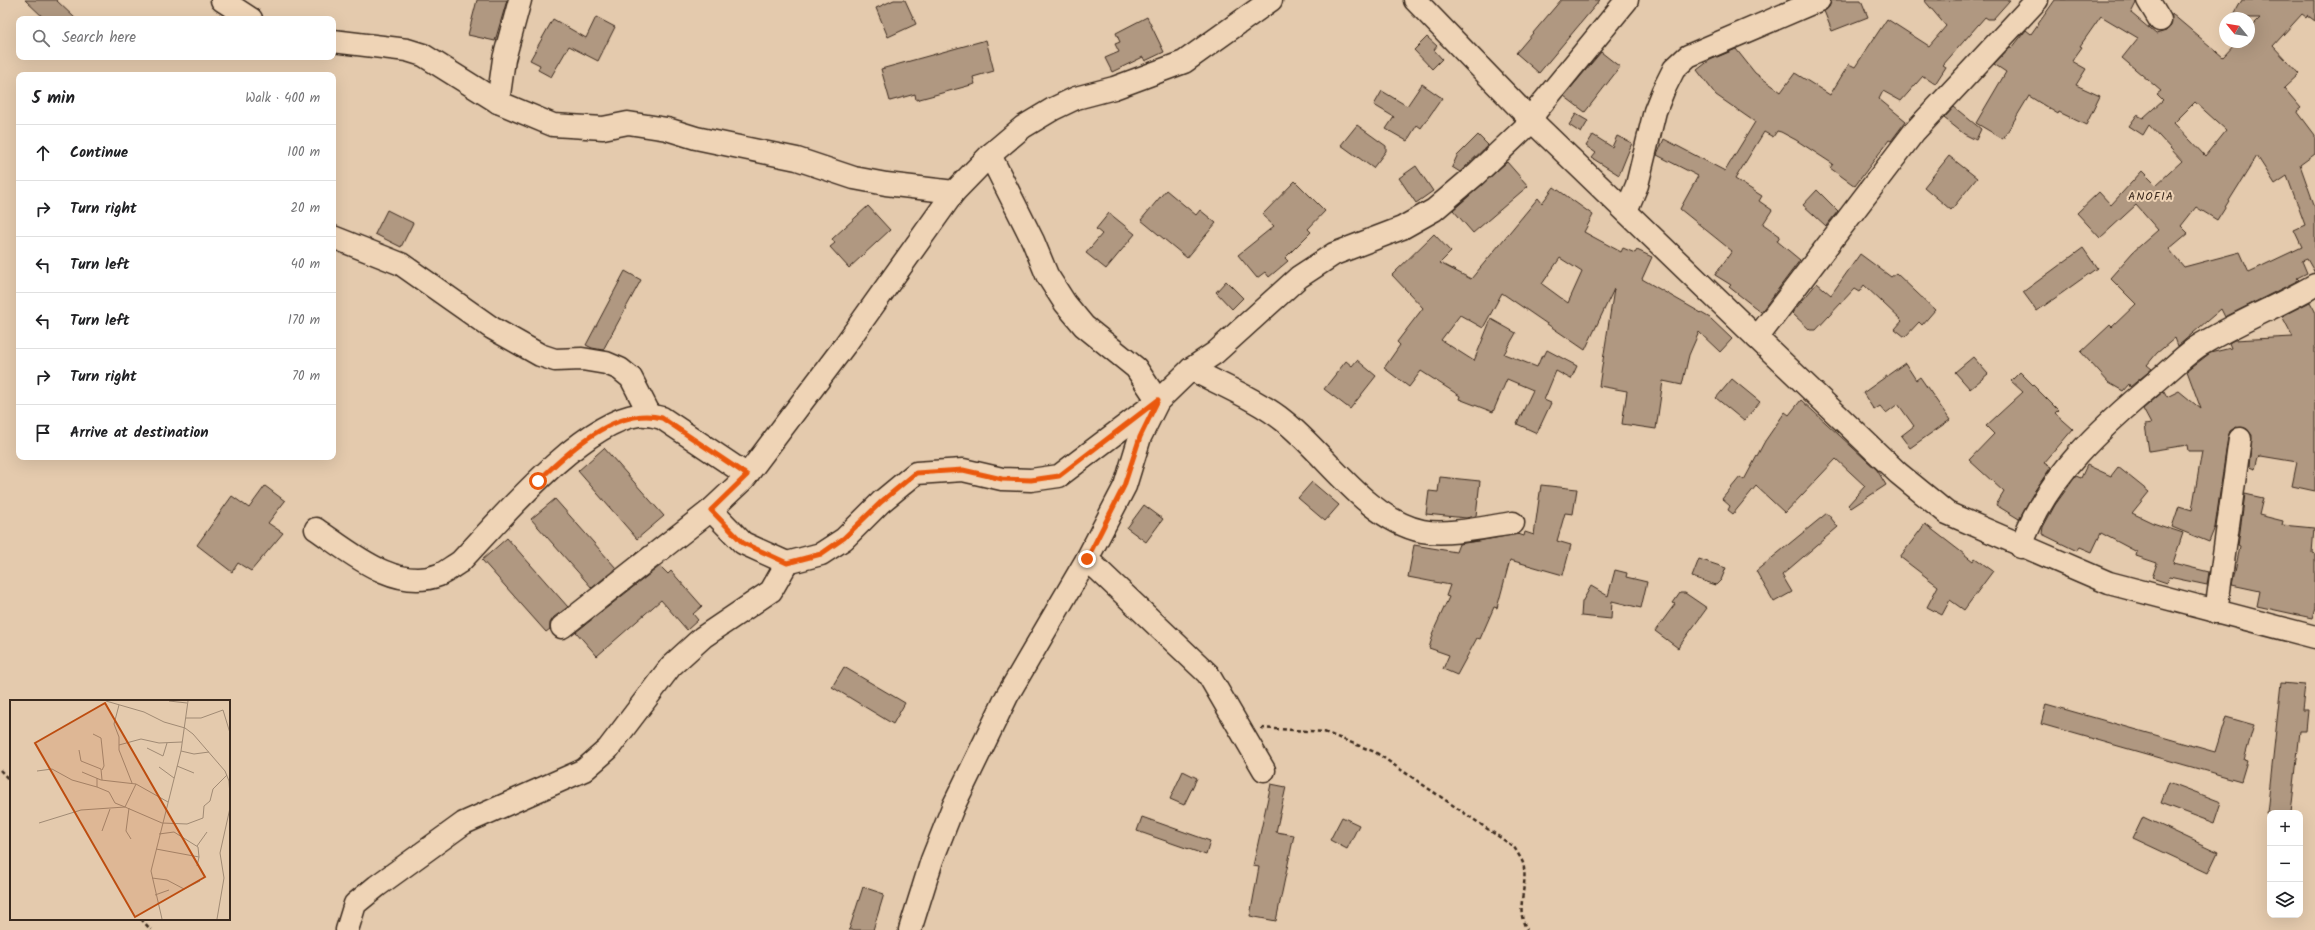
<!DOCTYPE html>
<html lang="en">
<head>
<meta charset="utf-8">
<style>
	:root { --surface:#fff; --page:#f6f6f6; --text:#202124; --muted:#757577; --line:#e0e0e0 }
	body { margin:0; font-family:Kalam,sans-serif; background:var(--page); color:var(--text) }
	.controls { position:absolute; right:12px; bottom:12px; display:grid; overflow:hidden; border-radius:8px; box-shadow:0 4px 16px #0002 }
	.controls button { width:36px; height:36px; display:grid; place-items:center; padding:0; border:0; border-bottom:1px solid var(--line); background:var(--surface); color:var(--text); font:20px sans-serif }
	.compass { position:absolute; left:2219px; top:12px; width:36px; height:36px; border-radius:50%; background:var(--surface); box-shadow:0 4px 16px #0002; rotate:300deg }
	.stop { position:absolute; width:12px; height:12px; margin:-9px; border:3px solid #ea580c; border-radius:50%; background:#fff }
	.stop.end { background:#ea580c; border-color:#fff; box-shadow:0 1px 4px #0008 }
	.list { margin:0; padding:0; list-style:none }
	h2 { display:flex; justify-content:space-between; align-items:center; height:52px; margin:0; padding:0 16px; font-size:17px }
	h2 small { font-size:13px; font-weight:400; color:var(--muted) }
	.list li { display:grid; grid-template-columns:26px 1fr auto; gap:12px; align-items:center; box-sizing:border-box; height:56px; padding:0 16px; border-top:1px solid var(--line) }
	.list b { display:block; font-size:15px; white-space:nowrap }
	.list em { font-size:13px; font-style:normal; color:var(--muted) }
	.icon { flex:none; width:22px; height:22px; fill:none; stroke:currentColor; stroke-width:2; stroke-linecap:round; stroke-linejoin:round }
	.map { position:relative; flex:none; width:2315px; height:930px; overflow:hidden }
	.search { position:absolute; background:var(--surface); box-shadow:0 4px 16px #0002; left:16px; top:16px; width:320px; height:44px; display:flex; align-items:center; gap:10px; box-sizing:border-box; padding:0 14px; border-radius:8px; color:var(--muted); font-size:15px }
	.panel { position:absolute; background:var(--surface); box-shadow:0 4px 16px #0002; left:16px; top:72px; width:320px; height:388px; border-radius:8px }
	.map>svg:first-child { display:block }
</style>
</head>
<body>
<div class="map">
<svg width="2315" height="930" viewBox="0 0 2315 930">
	<rect width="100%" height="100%" fill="#e4caad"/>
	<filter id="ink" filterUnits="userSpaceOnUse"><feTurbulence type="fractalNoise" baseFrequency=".025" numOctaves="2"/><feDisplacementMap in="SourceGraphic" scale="8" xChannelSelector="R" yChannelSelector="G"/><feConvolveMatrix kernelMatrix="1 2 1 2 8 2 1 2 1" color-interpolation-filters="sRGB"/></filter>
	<g filter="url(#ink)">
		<!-- building -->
		<g fill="#b09881" stroke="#3b2a1e" fill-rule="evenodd">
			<polygon points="25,0 56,0 76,19 45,19"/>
			<polygon points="477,0 507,0 495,41 468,35"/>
			<polygon points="894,0 905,0 916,24 888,37 876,8"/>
			<polygon points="1561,0 1600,0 1539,73 1516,53"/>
			<polygon points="1831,0 1861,0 1868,17 1832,31 1824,11 1829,7"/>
			<polygon points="1924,0 2010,0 1993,19 1988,19 1985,17 1943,65 1946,67 1935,84 1923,76 1901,101 1883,91 1879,99 1906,121 1891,141 1889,140 1855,186 1830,168 1833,164 1796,140 1781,132 1777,131 1773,137 1764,132 1735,179 1762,196 1759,201 1772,210 1763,224 1780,236 1777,241 1800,260 1761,312 1729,287 1731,285 1715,275 1732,251 1680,209 1698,176 1657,155 1664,139 1725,171 1755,122 1716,95 1697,70 1710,60 1736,49 1755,73 1781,92 1795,73 1830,95 1849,64 1855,67 1887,19 1929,46 1946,26"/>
			<path d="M2055,0H2136V3L2131,13L2156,34L2166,31L2171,26L2172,14L2223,57L2237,42H2249V29L2260,18H2232L2242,0H2315V21L2307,15L2306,17L2302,14L2273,46L2299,74L2284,88L2301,108L2297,111L2315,135V154L2300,165L2315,207V273L2307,259L2302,261L2307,273L2297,278L2299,280L2225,317L2221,309L2178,346L2175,338L2157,353L2147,365L2152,369L2130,387L2129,384L2123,391L2109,383L2081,352L2110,325L2112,327L2136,304L2110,278L2133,252L2158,230L2136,205L2100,238L2077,213L2099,192L2111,205L2142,171L2156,185L2182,161L2149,125L2143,135L2129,126L2137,115L2143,118L2163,100L2157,94L2161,91L2122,58L2138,38L2101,16L2080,46L2082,47L2072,61L2086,69L2076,85L2100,96L2086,125L2059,112L2058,114L2029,96L2003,139L1976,123L2006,72L1994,64L2010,47L2012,48L2026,30L2031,34ZM2195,102L2226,130L2205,156L2174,123ZM2257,156L2275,184L2287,176L2305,225L2294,230L2302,247L2249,272L2240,252L2184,267L2169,249L2188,233L2181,226L2196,207L2217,220Z"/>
			<polygon points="596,17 615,27 598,61 569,46 551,77 538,70 540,65 530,60 553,19 586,38"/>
			<polygon points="1147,17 1164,52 1145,61 1143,57 1112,72 1105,58 1119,52 1115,44 1120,42 1116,33"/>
			<polygon points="1427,37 1437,46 1434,50 1442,59 1432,69 1414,50"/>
			<polygon points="986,40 994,71 973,77 975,84 916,100 915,94 890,101 881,69"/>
			<polygon points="1601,52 1620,67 1585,112 1564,96"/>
			<polygon points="1422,84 1442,98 1421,128 1417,125 1407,141 1386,129 1394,117 1374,105 1382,91 1407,106"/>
			<polygon points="1954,107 1981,129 1976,140 1964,134 1944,118"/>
			<polygon points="1576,114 1588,121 1581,133 1569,125"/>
			<polygon points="1357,125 1386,146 1386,151 1373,168 1341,145"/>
			<polygon points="1478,135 1488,145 1460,172 1452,167 1457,156"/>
			<polygon points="1593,135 1612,147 1617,136 1632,143 1619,175 1592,158 1596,153 1586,146"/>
			<polygon points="1949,156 1977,178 1951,210 1924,187"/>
			<polygon points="1507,162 1528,186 1473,233 1453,210"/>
			<polygon points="1416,166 1433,191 1416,203 1399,178"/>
			<polygon points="1295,181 1325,211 1308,229 1311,232 1285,258 1288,261 1269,277 1265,272 1257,278 1238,255 1274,226 1262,215"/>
			<path d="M1554,187L1593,215L1584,232L1621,252L1623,248L1635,253L1637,250L1652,257L1642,279L1710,318L1732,339L1720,352L1699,332L1689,355L1682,385L1663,381L1656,429L1622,424L1627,391L1599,386L1614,289L1585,350L1502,293L1483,328L1460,315L1441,340L1474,361L1491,319L1516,333L1504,354L1537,367L1542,355L1544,356L1547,350L1577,366L1571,379L1556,371L1544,400L1551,403L1537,433L1517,424L1533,390L1507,379L1493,412L1459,399L1460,396L1421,371L1409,387L1384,368L1400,345L1397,342L1423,308L1392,275L1434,234L1451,252L1440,263L1471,279L1538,198L1542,203ZM1560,258L1582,272L1568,303L1542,284Z"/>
			<polygon points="1166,190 1196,215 1200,210 1216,223 1187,258 1141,220"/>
			<polygon points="1817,190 1838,211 1826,226 1803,205"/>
			<polygon points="868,206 890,230 849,268 830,247 835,243 832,239"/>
			<polygon points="387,210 413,223 401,247 375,234"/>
			<polygon points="1109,213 1135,234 1106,269 1086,253 1102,234 1096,229"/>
			<polygon points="2083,248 2097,268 2037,311 2023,292"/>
			<polygon points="1860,254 1891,277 1896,273 1935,310 1922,325 1919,322 1905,337 1895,329 1902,321 1864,285 1859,292 1854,289 1816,330 1810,330 1792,313 1817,283 1831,295"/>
			<polygon points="625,271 641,280 603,350 592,348 586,345"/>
			<polygon points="1226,281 1243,298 1232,309 1216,292"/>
			<polygon points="2310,302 2315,311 2315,491 2292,486 2297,462 2261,456 2258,457 2255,469 2249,467 2252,435 2247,429 2236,427 2230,431 2228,437 2215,527 2209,542 2172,527 2179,506 2192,510 2202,451 2188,451 2187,445 2149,451 2145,425 2151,424 2143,409 2164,391 2167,397 2179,391 2201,409 2187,371 2210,353 2231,348 2229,343 2234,340 2293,337 2282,316"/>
			<polygon points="1973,357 1988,374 1970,389 1955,372"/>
			<polygon points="1357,360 1376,376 1350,409 1324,389 1346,361 1352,366"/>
			<polygon points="1905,363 1916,380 1920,377 1950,420 1910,448 1901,436 1914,426 1898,404 1886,413 1880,406 1874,410 1863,393"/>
			<polygon points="2020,372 2058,410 2055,413 2073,429 2044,463 2051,467 2034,492 2019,519 1996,505 2004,492 1969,460 1994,434 1986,426 2023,392 2011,381"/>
			<polygon points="1732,379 1760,402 1744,421 1716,398"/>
			<polygon points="1801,400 1877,470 1886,485 1851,508 1848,505 1865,486 1836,459 1785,513 1756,486 1733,514 1728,510 1730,506 1722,499 1740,477 1744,480 1765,441 1785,412 1789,415"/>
			<polygon points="604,448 664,516 637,539 578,471"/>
			<polygon points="2087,465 2111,476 2118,467 2149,492 2132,513 2153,523 2183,533 2173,563 2209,572 2207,585 2169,577 2167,583 2152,578 2157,563 2136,556 2137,552 2101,533 2092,552 2080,547 2077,551 2042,534 2043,527 2055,505 2076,476 2081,478"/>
			<polygon points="1440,477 1480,481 1476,516 1466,518 1426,514 1429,491 1438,492"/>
			<polygon points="1312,482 1339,505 1325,521 1298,498"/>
			<polygon points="1541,485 1577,489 1573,514 1565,513 1557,541 1571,545 1563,575 1510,560 1497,608 1494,607 1480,639 1477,638 1457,675 1443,669 1449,655 1429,648 1433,635 1432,634 1449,597 1446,596 1450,585 1408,577 1414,545 1456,552 1459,544 1518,534 1524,536 1525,532 1534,535"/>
			<polygon points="265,486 285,501 268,523 283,533 251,571 238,563 232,572 197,545 232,496 249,508"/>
			<polygon points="2245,494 2263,498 2259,515 2283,521 2282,525 2314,528 2312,553 2315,554 2315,607 2312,618 2257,606 2260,591 2232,585 2240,547 2238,546"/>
			<polygon points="555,499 616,568 592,588 531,519"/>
			<polygon points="1144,505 1163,519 1146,542 1127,528"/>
			<polygon points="1827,513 1838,527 1782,575 1792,592 1774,602 1756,571"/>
			<polygon points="1925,524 1973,561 1975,558 1993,571 1964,610 1950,600 1942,615 1927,607 1938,586 1900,557"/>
			<polygon points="507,538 568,607 554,617 550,623 550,629 546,632 482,560"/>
			<polygon points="1699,559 1726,568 1721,580 1716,585 1692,577"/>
			<polygon points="660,566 668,574 671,571 702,606 693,614 698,620 687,630 661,600 597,656 576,632"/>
			<polygon points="1615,570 1627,573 1626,577 1647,582 1641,608 1612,601 1611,619 1581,616 1582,602 1591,586 1608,596"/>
			<polygon points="1680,593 1685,593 1707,608 1678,648 1655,631 1675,604 1673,603"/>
			<polygon points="844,667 905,703 893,724 832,687"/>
			<polygon points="2281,683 2305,685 2302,710 2308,710 2306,731 2300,731 2291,813 2267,813"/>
			<polygon points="2046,704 2215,752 2226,717 2254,725 2244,760 2247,761 2241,781 2041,724"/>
			<polygon points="1183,771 1197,778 1184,805 1170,799"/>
			<polygon points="2169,782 2221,802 2214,823 2161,803"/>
			<polygon points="1271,784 1286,787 1276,832 1294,835 1276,921 1250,916 1259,867 1253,866"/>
			<polygon points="1142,817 1210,841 1206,855 1137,831"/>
			<polygon points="1342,817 1359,825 1347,849 1330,840"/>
			<polygon points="2143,817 2218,852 2208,873 2133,838"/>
			<polygon points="863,887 884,894 873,930 849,930"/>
		</g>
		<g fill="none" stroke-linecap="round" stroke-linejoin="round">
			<defs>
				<g id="minor">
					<polyline points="222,0 251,19"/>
					<polyline points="2148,0 2160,20"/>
					<polyline points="333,41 407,50 423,55 498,102 553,125 603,128 628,123 667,129 696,138 797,159 854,178 886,184 954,192"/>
					<polyline points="498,102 504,59 520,0"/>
					<polyline points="1626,211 1637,185 1655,111 1663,91 1674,69 1688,56 1819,0"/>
					<polyline points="333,237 401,264 492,328 540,355 555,360 582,359 606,363 620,369 631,378 650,415"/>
					<polyline points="1757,338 1914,132 2037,0"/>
					<path d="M1191,369C1221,385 1258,400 1284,421C1326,454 1366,519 1422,531C1448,536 1486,527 1513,523"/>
					<polyline points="711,510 743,543 787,563 821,554 844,539 881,502 916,473 963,470 1002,479 1031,480 1059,476 1158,401 1136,368 1084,326 1065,303 1047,275 1033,241 990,155"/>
					<path d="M316,529C350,552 395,592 439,575C446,572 453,566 460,562C500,520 581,423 638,415C647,414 654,416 662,418L747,475"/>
					<path d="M2021,547C2044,478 2104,425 2158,380C2171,369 2183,357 2197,347C2235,323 2277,307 2315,285"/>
					<polyline points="1087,559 1208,674 1264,770"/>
					<polyline points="2216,612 2240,439"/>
					<polyline points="562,627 711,510 744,479 845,345 954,192 990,155 1023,127 1053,109 1076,98 1114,88 1184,62 1271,0"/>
					<polyline points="347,930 355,904 377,886 464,823 584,770 608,749 671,666 703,637 771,591 787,563"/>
					<polyline points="910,930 932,860 953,807 1007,696 1087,559 1125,486 1140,437 1158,401 1191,369 1215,353 1299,277 1334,254 1402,228 1434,210 1475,175 1532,121 1536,111 1627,0"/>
				</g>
				<polyline id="major" points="1415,0 1532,121 1757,338 1898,473 1947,513 2109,583 2315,637"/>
			</defs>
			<!-- minor casing -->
			<use href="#minor" stroke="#3b2a1e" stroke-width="25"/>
			<!-- major casing -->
			<use href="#major" stroke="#3b2a1e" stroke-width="25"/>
			<!-- path -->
			<g stroke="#3b2a1e" stroke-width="2.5" stroke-dasharray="4 3" stroke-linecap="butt">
				<path d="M1261,728L1324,732L1375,752L1514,847C1517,852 1521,858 1523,863C1529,887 1514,908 1527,930"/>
				<polyline points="0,770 11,782"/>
				<polyline points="141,919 151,930"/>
			</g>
			<!-- minor -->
			<use href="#minor" stroke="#efd4b6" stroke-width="22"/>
			<!-- major -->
			<use href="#major" stroke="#efd4b6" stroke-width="22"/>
		</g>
	</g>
	<g fill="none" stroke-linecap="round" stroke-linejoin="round" filter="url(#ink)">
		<!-- route -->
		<path stroke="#ea580c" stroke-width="5" d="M538,481C569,451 616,406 662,418L747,475L711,510L743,543L787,563L821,554L844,538L881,502L916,473L963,470L1002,479L1031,480L1059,476L1158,400L1140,437L1124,486L1087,559"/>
	</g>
	<g text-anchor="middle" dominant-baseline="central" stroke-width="4" stroke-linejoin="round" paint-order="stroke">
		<!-- quarter labels -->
		<g font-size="12" letter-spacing="1" fill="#3b2a1e" stroke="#efd4b6">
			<text x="2151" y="196">ANOFIA</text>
		</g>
	</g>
	<!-- overview -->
	<g transform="translate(10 700)">
		<rect width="220" height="220" fill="#e4caad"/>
		<path fill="none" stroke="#a08a74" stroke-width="1" d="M96,1L134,12L154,22L175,28L183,34L215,71L219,81L220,96M159,1L177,3M109,5L104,24L109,37V50L122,83M176,18H191L213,10L220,33M83,34L91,38L94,66L92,70M109,45L131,39L149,43L172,42M137,48L153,56L157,43M69,50L71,61L91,69L92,80M171,51L184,54L199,52M167,66L184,73M149,67L164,78M27,71L42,69L62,80L87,87M72,72L91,80L126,84L158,102M87,78V87L99,92L105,103L115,107L126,84M119,108L116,131L121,139M29,123L71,110L115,107L152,123L177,124L193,118L194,106L200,101L203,89L217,75M92,131L100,109M149,134L164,132L188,147L189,157L187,166M187,146L197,132M146,149L189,157M142,178L157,180L174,189L190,181M145,195L159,190M152,219L141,171L171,51L178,1M207,219L214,178L210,153L220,108"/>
		<path fill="#bd4d10" fill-opacity="0.15" stroke="#bd4d10" stroke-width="2" d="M95,3L195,177L125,217L25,43Z"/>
		<rect width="220" height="220" fill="none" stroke="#3b2a1e" stroke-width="2"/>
	</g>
</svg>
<div class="controls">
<button>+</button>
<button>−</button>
<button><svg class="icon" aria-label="layers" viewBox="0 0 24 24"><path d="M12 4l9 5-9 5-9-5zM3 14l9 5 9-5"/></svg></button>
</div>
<svg class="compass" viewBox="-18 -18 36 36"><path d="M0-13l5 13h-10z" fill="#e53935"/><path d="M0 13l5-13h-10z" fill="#757577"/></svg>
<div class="stop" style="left:538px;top:481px"></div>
<div class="stop end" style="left:1087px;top:559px"></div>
<div class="search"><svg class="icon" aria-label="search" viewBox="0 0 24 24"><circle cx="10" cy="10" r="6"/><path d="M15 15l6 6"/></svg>Search here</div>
<section class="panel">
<h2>5 min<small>Walk · 400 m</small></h2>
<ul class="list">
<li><svg class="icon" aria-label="ahead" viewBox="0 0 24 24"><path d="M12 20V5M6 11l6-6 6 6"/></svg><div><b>Continue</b></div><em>100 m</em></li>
<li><svg class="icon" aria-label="right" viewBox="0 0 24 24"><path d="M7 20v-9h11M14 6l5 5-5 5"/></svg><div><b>Turn right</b></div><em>20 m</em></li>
<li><svg class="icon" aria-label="left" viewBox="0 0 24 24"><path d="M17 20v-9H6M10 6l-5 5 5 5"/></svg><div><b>Turn left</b></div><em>40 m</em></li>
<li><svg class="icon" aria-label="left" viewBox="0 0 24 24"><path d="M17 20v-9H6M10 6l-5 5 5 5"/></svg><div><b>Turn left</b></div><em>170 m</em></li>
<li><svg class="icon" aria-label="right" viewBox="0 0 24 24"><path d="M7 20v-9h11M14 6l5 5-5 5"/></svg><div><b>Turn right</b></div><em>70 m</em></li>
<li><svg class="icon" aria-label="arrive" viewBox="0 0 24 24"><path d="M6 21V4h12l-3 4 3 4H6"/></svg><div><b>Arrive at destination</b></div></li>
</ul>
</section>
</div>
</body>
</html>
